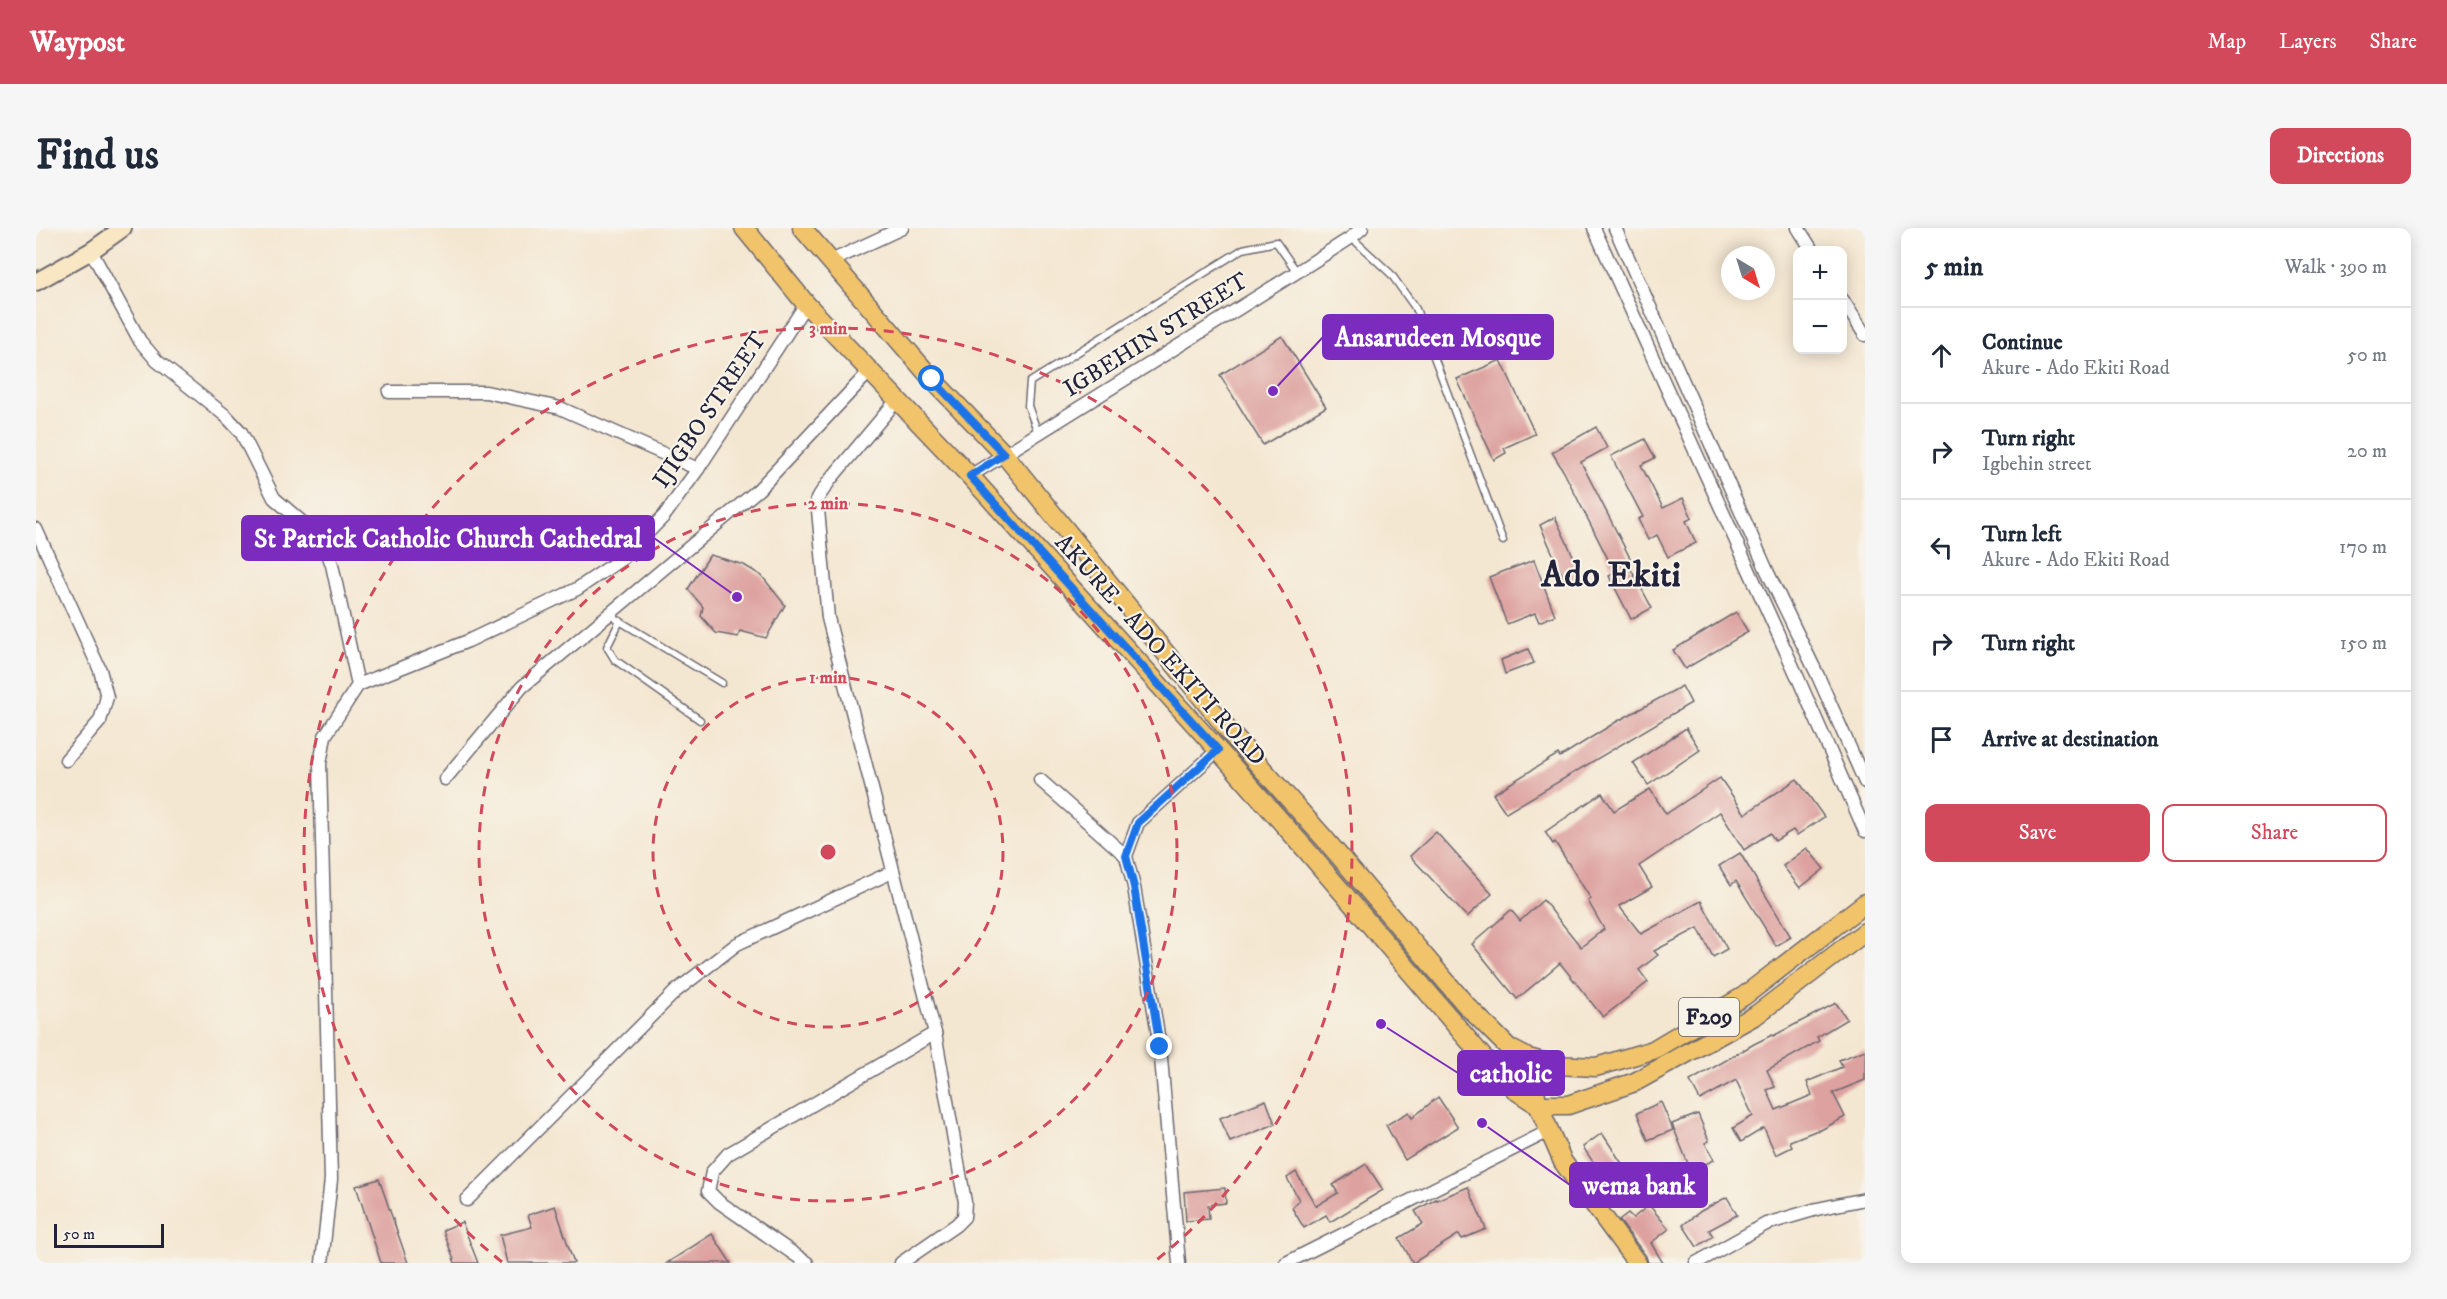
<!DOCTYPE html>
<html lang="en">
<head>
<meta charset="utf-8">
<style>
	:root { --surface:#fff; --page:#f6f6f7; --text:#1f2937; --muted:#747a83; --line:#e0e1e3; --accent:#d1495b }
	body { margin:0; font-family:"IM FELL DW Pica",serif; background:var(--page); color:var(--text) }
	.controls { position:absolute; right:18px; top:18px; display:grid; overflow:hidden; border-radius:12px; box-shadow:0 3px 15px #0003 }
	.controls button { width:54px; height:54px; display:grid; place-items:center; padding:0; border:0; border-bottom:2px solid var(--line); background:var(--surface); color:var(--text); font:30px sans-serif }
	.compass { position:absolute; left:1685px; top:18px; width:54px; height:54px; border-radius:50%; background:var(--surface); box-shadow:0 3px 15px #0003; rotate:142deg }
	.scale { position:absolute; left:18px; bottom:15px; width:110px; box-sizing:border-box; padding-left:6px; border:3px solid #22223b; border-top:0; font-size:16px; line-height:21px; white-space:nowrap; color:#22223b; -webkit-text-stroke:4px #f7f3e8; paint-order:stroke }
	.stop { position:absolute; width:18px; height:18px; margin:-14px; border:4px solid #1a73e8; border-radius:50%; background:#fff }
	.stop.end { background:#1a73e8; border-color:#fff; box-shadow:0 2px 6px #0008 }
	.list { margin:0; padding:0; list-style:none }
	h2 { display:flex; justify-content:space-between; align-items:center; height:78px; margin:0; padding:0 24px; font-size:26px }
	h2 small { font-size:20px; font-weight:400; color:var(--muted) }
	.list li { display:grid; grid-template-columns:39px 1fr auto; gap:18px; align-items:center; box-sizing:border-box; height:96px; padding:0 24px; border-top:2px solid var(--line) }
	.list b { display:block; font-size:22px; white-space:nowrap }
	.list p { margin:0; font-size:20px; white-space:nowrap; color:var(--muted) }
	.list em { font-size:20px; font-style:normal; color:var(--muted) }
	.actions { display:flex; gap:12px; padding:18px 24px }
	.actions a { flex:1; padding:14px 0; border:2px solid var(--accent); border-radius:12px; text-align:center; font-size:21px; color:var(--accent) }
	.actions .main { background:var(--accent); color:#fff }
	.icon { flex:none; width:33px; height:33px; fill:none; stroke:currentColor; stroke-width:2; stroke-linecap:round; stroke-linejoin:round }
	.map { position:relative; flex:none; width:1829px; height:1035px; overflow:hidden; border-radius:12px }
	header { display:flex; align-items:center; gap:36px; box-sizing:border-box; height:84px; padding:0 30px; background:var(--accent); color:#fff }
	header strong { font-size:28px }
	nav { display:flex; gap:33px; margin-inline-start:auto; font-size:21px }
	.intro { display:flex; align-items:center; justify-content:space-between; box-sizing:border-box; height:144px; padding:0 36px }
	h1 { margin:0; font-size:42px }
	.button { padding:15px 27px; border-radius:12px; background:var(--accent); color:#fff; font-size:21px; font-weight:700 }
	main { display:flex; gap:36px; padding:0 36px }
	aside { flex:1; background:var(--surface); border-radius:12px; box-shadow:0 3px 15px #0003 }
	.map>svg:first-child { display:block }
</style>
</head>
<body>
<header>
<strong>Waypost</strong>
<nav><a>Map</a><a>Layers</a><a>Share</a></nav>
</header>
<div class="intro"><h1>Find us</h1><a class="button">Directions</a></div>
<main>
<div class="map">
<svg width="1829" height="1035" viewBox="0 0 1829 1035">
	<rect width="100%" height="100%" fill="#f7f3e8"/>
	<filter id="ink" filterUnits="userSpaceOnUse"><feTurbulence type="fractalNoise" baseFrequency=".0167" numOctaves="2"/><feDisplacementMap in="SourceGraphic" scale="12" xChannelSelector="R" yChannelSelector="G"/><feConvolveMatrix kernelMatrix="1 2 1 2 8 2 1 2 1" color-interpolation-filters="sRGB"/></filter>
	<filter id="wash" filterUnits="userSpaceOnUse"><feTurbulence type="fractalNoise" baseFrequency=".008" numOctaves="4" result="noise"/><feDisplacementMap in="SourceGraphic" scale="24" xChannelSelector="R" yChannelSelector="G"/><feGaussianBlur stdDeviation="1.35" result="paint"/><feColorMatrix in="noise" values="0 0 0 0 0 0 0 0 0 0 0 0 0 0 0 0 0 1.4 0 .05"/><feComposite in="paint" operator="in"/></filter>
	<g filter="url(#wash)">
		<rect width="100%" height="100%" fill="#f4e7d2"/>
		<g id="blocks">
			<!-- building -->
			<g fill="#dda19f">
				<polygon points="1246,108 1290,179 1227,217 1184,147"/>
				<polygon points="1465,132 1499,206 1468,220 1470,225 1458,232 1421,151"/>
				<polygon points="1560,199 1571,220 1545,234 1595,332 1591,334 1616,380 1595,391 1573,348 1579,345 1528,244 1516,224"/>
				<polygon points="1609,211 1619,230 1605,237 1627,280 1647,270 1656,290 1650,293 1660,315 1632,329 1621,307 1612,312 1602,291 1607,289 1575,228"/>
				<polygon points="1519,289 1546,347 1530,355 1504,297"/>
				<polygon points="674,327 708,337 726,348 749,377 730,410 704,403 702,409 680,405 665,388 667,379 652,361"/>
				<polygon points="1498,332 1519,387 1503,394 1499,385 1471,396 1453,349"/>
				<polygon points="1700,384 1712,404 1649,441 1637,422"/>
				<polygon points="1492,421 1498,435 1469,446 1465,432"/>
				<polygon points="1646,458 1655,475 1470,585 1457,566 1522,526 1524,529 1580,494"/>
				<polygon points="1650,500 1664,522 1612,557 1597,535"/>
				<polygon points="1684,550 1709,586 1761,551 1788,589 1761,607 1757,602 1739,613 1734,605 1708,622 1684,584 1603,638 1616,659 1583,678 1605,706 1665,673 1691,721 1677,729 1662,700 1618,723 1622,727 1603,742 1612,754 1567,789 1524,735 1481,771 1436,716 1475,682 1484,693 1507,672 1545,719 1568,701 1552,673 1555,671 1519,614 1517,616 1509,604 1566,565 1578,583 1614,561 1630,586"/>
				<polygon points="1400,604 1456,666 1431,689 1374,628"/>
				<polygon points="1771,620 1788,641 1764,660 1747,638"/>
				<polygon points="1704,625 1755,709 1740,718 1700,653 1695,657 1683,638"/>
				<polygon points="1800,775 1811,791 1781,809 1783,813 1731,842 1739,859 1731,862 1740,882 1776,867 1771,854 1806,839 1803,832 1829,822 1829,852 1797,865 1809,889 1783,903 1782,902 1754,913 1756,919 1740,927 1728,900 1705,914 1697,900 1717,888 1700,852 1664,872 1654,853 1718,816 1736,807 1737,808"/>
				<polygon points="1402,869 1422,899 1369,932 1350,897 1373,884 1376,890"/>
				<polygon points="1230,872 1239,896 1194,914 1184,890"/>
				<polygon points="1625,874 1637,902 1612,912 1601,885"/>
				<polygon points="1662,886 1673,913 1669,915 1678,932 1655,943 1636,896"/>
				<polygon points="1566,905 1600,957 1583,968 1566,941 1563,943 1547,919"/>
				<polygon points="1330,936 1347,962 1294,994 1290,987 1268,1000 1256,980 1263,972 1251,950 1260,944 1280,978 1302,965 1297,957"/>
				<polygon points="343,951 372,1035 345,1035 320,958"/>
				<polygon points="1432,959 1450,1001 1426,1011 1423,1006 1377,1035 1363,1010 1387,996 1379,983 1400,971 1401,972"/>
				<polygon points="1189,960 1190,975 1172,977 1173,991 1150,993 1148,964"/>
				<polygon points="1691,969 1701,987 1673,1002 1677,1008 1661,1019 1647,997 1665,983"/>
				<polygon points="1613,977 1633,1001 1615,1015 1627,1035 1612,1035 1610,1028 1583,992 1592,985 1597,990"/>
				<polygon points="519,978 538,1035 471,1035 464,1007 496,999 492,987"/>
				<polygon points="426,994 442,1035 419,1035 407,1002"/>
				<polygon points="676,1006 695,1035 631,1035"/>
			</g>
		</g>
	</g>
	<g filter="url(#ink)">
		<use href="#blocks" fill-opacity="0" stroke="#6c6770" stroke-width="1.5"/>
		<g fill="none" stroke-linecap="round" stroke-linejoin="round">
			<defs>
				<g id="lane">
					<polyline points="1316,10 1355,46 1380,81 1467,313"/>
					<polyline points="1002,205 992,178 994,154 1207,21 1240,14 1261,44"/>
					<polyline points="572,386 686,455"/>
					<polyline points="584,393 571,419 579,432 664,492"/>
				</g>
				<g id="street">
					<polyline points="1558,0 1762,450 1829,603"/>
					<polyline points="1579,0 1732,345 1782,448 1829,554"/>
					<polyline points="1762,0 1776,22"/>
					<polyline points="55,23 104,113 121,133 190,188 205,204 238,270 281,307 290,320 296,337 322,457 289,508 284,536 295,951 286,1035"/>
					<polyline points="793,34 866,0"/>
					<polyline points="1806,71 1829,107"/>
					<polyline points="353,164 450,164 524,180 662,241"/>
					<polyline points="861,172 794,252 781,271 792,390 899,805 929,974 928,989 920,997 865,1035"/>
					<polyline points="934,248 1261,44 1316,9 1326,0"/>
					<polyline points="0,301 64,442 71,469 64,493 30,532"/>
					<polyline points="322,457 432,413 541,361 587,330 628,288 662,241 770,76"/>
					<polyline points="409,551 486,459 723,261 833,144"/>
					<polyline points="1004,552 1090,628"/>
					<polyline points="431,972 640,763 701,716 856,644"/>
					<polyline points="771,1035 683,974 672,963 676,944 692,926 899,805"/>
					<polyline points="1143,1035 1124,819 1098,659 1090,628 1102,595 1182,522"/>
					<polyline points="1250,1035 1513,903"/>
					<polyline points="1660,1035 1730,996 1781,981 1829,971"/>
				</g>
				<polyline id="secondary" points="0,54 55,23 87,0"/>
				<g id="primary">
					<polyline points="708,0 770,76 934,248 1182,522 1272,624 1458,842 1482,864 1502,877"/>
					<polyline points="766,0 896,151 968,226 1197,508 1288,610 1430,777 1473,820 1492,830 1519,837 1560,839 1617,822 1708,768 1829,675"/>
					<polyline points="1492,830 1502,877 1527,934 1601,1035"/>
					<polyline points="1502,877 1532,877 1599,854 1720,787 1829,704"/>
				</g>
			</defs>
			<!-- lane casing -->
			<use href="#lane" stroke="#6c6770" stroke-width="9"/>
			<!-- street casing -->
			<use href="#street" stroke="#6c6770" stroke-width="15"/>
			<!-- secondary casing -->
			<use href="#secondary" stroke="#6c6770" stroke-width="20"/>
			<!-- primary casing -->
			<use href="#primary" stroke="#6c6770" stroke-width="21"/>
			<!-- lane -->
			<use href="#lane" stroke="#fff" stroke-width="6"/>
			<!-- street -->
			<use href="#street" stroke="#fff" stroke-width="12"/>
			<!-- secondary -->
			<use href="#secondary" stroke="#f9e7c3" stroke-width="16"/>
			<!-- primary -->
			<use href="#primary" stroke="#f1c36a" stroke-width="18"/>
		</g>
	</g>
	<g fill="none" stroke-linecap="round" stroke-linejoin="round" filter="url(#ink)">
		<!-- route -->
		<polyline stroke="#1a73e8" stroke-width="8" points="896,151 968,226 934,248 1182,522 1102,595 1090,628 1098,659 1124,819"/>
	</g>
	<!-- distance rings -->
	<g fill="none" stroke="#d1495b" stroke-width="3" stroke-dasharray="10 8">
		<circle cx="792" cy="624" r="175"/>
		<circle cx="792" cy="624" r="349"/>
		<path d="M466 1034A524 524 0 1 1 1118 1034"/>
	</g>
	<g text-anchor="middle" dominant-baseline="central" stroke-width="4.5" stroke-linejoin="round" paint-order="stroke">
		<!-- shield labels -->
		<rect fill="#f7f3e8" stroke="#62616f" stroke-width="1.5" x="1643" y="770" width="60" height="38" rx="4.5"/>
		<g font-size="22" font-weight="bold" fill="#22223b">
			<text x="1673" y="789">F209</text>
		</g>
		<!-- street labels -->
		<g font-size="24" fill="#22223b" stroke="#f7f3e8">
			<text transform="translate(1120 107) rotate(-32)">IGBEHIN STREET</text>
			<text transform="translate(674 182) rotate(-56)">IJIGBO STREET</text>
			<text transform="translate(1124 422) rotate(48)">AKURE - ADO EKITI ROAD</text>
		</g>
		<!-- town labels -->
		<g font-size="36" font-weight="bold" fill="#22223b" stroke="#f7f3e8">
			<text x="1575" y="347">Ado Ekiti</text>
		</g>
	</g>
	<circle cx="792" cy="624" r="9" fill="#d1495b" stroke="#f7f3e8" stroke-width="3"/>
	<g font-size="18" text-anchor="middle" font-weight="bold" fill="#d1495b" stroke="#f7f3e8" stroke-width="4.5" stroke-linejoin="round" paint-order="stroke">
		<text x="792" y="106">3 min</text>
		<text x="792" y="281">2 min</text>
		<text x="792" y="455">1 min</text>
	</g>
	<!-- callouts -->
	<path fill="none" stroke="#7b2cbf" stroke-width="2" d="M1237 163L1287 109M701 369L618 310M1345 796L1422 845M1446 895L1534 957"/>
	<g fill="#7b2cbf" stroke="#f7f3e8" stroke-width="2">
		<circle cx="1237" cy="163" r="6"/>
		<circle cx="701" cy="369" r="6"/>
		<circle cx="1345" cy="796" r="6"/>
		<circle cx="1446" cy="895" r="6"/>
	</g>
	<g fill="#7b2cbf" stroke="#7b2cbf" stroke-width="2">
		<rect x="1287" y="87" width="230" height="44" rx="6"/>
		<rect x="206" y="288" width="412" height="44" rx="6"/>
		<rect x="1422" y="823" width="106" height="44" rx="6"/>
		<rect x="1534" y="935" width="137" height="44" rx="6"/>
	</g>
	<g font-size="26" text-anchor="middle" font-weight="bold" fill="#fff">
		<text x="1402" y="118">Ansarudeen Mosque</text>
		<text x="412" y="319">St Patrick Catholic Church Cathedral</text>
		<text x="1475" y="854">catholic</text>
		<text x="1603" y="966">wema bank</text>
	</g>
</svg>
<div class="controls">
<button>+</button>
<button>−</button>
</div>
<svg class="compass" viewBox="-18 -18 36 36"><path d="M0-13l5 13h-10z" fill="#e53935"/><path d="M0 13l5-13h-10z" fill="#747a83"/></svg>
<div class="scale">50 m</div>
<div class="stop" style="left:896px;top:151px"></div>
<div class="stop end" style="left:1124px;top:819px"></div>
</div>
<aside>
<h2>5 min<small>Walk · 390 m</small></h2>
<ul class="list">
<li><svg class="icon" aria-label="ahead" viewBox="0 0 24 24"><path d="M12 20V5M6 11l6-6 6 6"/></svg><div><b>Continue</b><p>Akure - Ado Ekiti Road</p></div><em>50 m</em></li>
<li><svg class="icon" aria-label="right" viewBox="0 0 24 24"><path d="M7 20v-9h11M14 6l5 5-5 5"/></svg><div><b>Turn right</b><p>Igbehin street</p></div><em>20 m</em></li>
<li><svg class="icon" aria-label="left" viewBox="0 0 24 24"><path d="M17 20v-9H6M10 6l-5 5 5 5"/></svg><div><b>Turn left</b><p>Akure - Ado Ekiti Road</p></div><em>170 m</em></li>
<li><svg class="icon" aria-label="right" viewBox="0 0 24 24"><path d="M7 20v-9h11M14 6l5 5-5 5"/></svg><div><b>Turn right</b></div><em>150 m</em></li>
<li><svg class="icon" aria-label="arrive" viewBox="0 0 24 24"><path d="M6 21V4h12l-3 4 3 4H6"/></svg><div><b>Arrive at destination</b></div></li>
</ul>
<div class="actions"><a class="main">Save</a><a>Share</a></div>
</aside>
</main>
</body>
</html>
